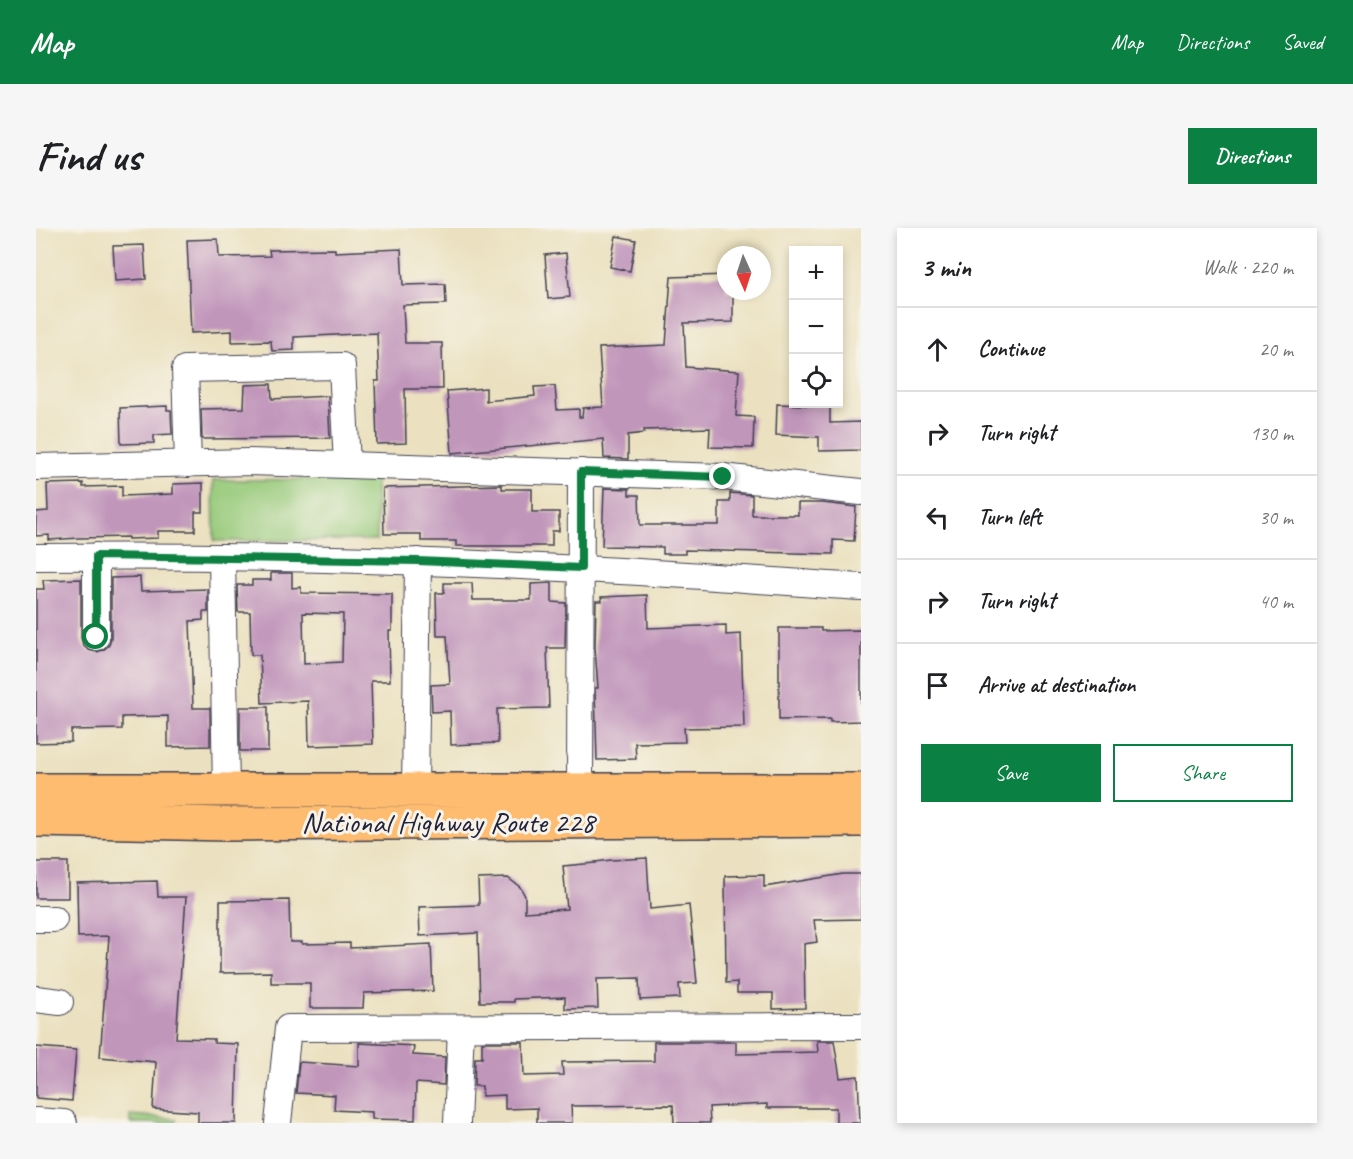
<!DOCTYPE html>
<html lang="en">
<head>
<meta charset="utf-8">
<style>
	:root { --surface:#fff; --page:#f6f6f6; --text:#202124; --muted:#757577; --line:#e0e0e0; --accent:#0b8043 }
	body { margin:0; font-family:Caveat,sans-serif; background:var(--page); color:var(--text) }
	.controls { position:absolute; right:18px; top:18px; display:grid; overflow:hidden; border-radius:0px; box-shadow:0 3px 9px #0003 }
	.controls button { width:54px; height:54px; display:grid; place-items:center; padding:0; border:0; border-bottom:2px solid var(--line); background:var(--surface); color:var(--text); font:30px sans-serif }
	.compass { position:absolute; left:681px; top:18px; width:54px; height:54px; border-radius:50%; background:var(--surface); box-shadow:0 3px 9px #0003; rotate:177deg }
	.stop { position:absolute; width:18px; height:18px; margin:-14px; border:4px solid #0b8043; border-radius:50%; background:#fff }
	.stop.end { background:#0b8043; border-color:#fff; box-shadow:0 2px 6px #0008 }
	.list { margin:0; padding:0; list-style:none }
	h2 { display:flex; justify-content:space-between; align-items:center; height:78px; margin:0; padding:0 24px; font-size:26px }
	h2 small { font-size:20px; font-weight:400; color:var(--muted) }
	.list li { display:grid; grid-template-columns:39px 1fr auto; gap:18px; align-items:center; box-sizing:border-box; height:84px; padding:0 24px; border-top:2px solid var(--line) }
	.list b { display:block; font-size:22px; white-space:nowrap }
	.list em { font-size:20px; font-style:normal; color:var(--muted) }
	.actions { display:flex; gap:12px; padding:18px 24px }
	.actions a { flex:1; padding:14px 0; border:2px solid var(--accent); border-radius:0px; text-align:center; font-size:21px; color:var(--accent) }
	.actions .main { background:var(--accent); color:#fff }
	.icon { flex:none; width:33px; height:33px; fill:none; stroke:currentColor; stroke-width:2; stroke-linecap:round; stroke-linejoin:round }
	.map { position:relative; flex:none; width:825px; height:895px; overflow:hidden; border-radius:0px }
	header { display:flex; align-items:center; gap:36px; box-sizing:border-box; height:84px; padding:0 30px; background:var(--accent); color:#fff }
	header strong { font-size:28px }
	nav { display:flex; gap:33px; margin-inline-start:auto; font-size:21px }
	.intro { display:flex; align-items:center; justify-content:space-between; box-sizing:border-box; height:144px; padding:0 36px }
	h1 { margin:0; font-size:42px }
	.button { padding:15px 27px; border-radius:0px; background:var(--accent); color:#fff; font-size:21px; font-weight:700 }
	main { display:flex; gap:36px; padding:0 36px }
	aside { flex:1; background:var(--surface); border-radius:0px; box-shadow:0 3px 9px #0003 }
	.map>svg:first-child { display:block }
</style>
</head>
<body>
<header>
<strong>Map</strong>
<nav><a>Map</a><a>Directions</a><a>Saved</a></nav>
</header>
<div class="intro"><h1>Find us</h1><a class="button">Directions</a></div>
<main>
<div class="map">
<svg width="825" height="895" viewBox="0 0 825 895">
	<rect width="100%" height="100%" fill="#f7f3e8"/>
	<filter id="ink" filterUnits="userSpaceOnUse"><feTurbulence type="fractalNoise" baseFrequency=".0167" numOctaves="2"/><feDisplacementMap in="SourceGraphic" scale="12" xChannelSelector="R" yChannelSelector="G"/><feConvolveMatrix kernelMatrix="1 2 1 2 8 2 1 2 1" color-interpolation-filters="sRGB"/></filter>
	<filter id="wash" filterUnits="userSpaceOnUse"><feTurbulence type="fractalNoise" baseFrequency=".008" numOctaves="4" result="noise"/><feDisplacementMap in="SourceGraphic" scale="24" xChannelSelector="R" yChannelSelector="G"/><feGaussianBlur stdDeviation="1.35" result="paint"/><feColorMatrix in="noise" values="0 0 0 0 0 0 0 0 0 0 0 0 0 0 0 0 0 1.4 0 .05"/><feComposite in="paint" operator="in"/></filter>
	<g filter="url(#wash)">
		<rect width="100%" height="100%" fill="#ebe1c0"/>
		<!-- green -->
		<g fill="#97ca7a" stroke="#5c765a" stroke-width="1.5">
			<polygon points="340,251 341,312 178,313 177,252"/>
			<polygon points="94,887 140,891 140,895 94,895"/>
		</g>
		<g id="blocks">
			<!-- building -->
			<g fill="#c196bb" fill-rule="evenodd">
				<polygon points="580,8 600,12 594,43 574,39"/>
				<polygon points="182,11 183,29 234,28 233,22 299,21 299,24 365,21 367,57 409,56 410,76 367,77 369,115 406,115 407,161 369,161 370,215 341,216 339,153 343,153 341,105 258,109 258,122 236,123 235,113 196,114 196,103 155,105 151,12"/>
				<polygon points="108,17 110,51 79,53 77,18"/>
				<polygon points="530,25 534,69 512,71 509,27"/>
				<polygon points="690,47 690,63 697,63 697,94 648,95 650,139 703,143 700,188 718,189 717,220 673,219 674,200 608,202 608,205 592,207 592,231 568,230 567,211 416,225 411,163 450,160 450,173 499,168 498,159 519,158 521,182 543,181 543,189 546,189 547,180 567,179 563,120 630,117 635,49"/>
				<polygon points="235,156 236,171 292,168 294,210 166,211 165,181 208,180 209,157"/>
				<polygon points="741,176 794,178 794,195 825,194 825,222 783,223 783,209 740,207"/>
				<polygon points="131,178 131,182 135,182 136,206 118,207 118,215 85,216 84,180"/>
				<polygon points="47,255 47,259 86,258 86,268 137,266 137,256 167,255 167,284 159,284 159,303 122,303 122,310 92,311 92,309 43,310 13,312 13,307 0,308 0,284 12,283 11,256"/>
				<polygon points="466,257 466,261 496,261 496,284 523,284 523,303 516,303 516,318 420,318 420,313 385,313 385,306 348,306 347,260"/>
				<polygon points="568,260 593,261 593,267 603,267 604,297 683,297 683,274 694,274 694,265 716,267 716,287 762,287 762,275 787,275 820,279 818,313 797,312 797,326 649,322 649,326 627,326 627,319 566,318"/>
				<path d="M235,345H256V360L265,359V365L356,366V403H353L354,453H335L337,516L273,518L272,473L226,475L224,427H215L214,384H202L201,357H216V352H235ZM267,385L307,386L306,434L268,436Z"/>
				<polygon points="104,349 105,363 172,361 172,384 167,384 167,392 154,393 157,480 174,480 174,518 132,519 132,488 86,489 86,501 35,502 35,514 0,515 0,361 8,361 7,352 45,351 45,410 47,417 52,422 61,424 67,422 73,417 75,410 75,350"/>
				<polygon points="408,355 436,355 437,372 495,372 495,356 516,355 516,374 530,375 529,420 511,420 513,480 461,481 462,515 415,517 414,483 396,484 395,457 414,456 411,408 401,408 400,365 408,365"/>
				<polygon points="611,367 612,400 690,397 690,407 705,406 708,499 648,500 649,514 599,515 600,531 561,532 559,460 562,460 559,419 560,373 566,373 565,369"/>
				<polygon points="743,400 785,400 785,403 825,402 825,493 794,494 794,491 743,492"/>
				<rect x="204" y="479" width="28" height="44"/>
				<polygon points="611,630 614,681 653,677 661,755 643,756 644,770 604,772 603,750 561,751 562,780 529,781 529,769 478,771 478,774 444,774 442,705 384,708 383,679 443,677 442,651 472,650 484,659 489,668 489,684 531,681 527,638 560,635 559,634 575,632"/>
				<rect x="0" y="634" width="32" height="36"/>
				<polygon points="807,646 825,646 825,691 778,692 781,714 768,716 769,780 737,781 737,765 701,765 701,754 690,755 689,648 728,647 728,659"/>
				<polygon points="121,653 122,669 150,669 140,810 178,811 178,815 202,816 200,895 162,895 162,884 117,881 120,834 64,829 73,708 42,709 41,655"/>
				<polygon points="253,672 254,714 266,714 266,716 314,715 314,720 395,716 397,763 328,765 327,780 274,780 274,755 235,755 235,744 184,745 184,673"/>
				<polygon points="781,813 798,813 804,850 822,848 824,895 800,895 800,880 731,880 731,876 673,879 674,895 638,895 637,877 535,878 536,895 501,895 501,880 469,881 469,867 446,868 446,858 438,858 439,830 446,830 446,814 487,814 488,848 527,847 526,834 618,833 618,814 700,814 700,826 782,824"/>
				<polygon points="323,815 378,818 377,827 409,829 408,857 380,855 379,892 336,891 336,884 298,882 299,867 260,865 263,834 323,838"/>
				<polygon points="0,819 40,822 36,873 0,870"/>
			</g>
		</g>
	</g>
	<g filter="url(#ink)">
		<use href="#blocks" fill-opacity="0" stroke="#403f4f" stroke-width="1.5"/>
		<g fill="none" stroke-linecap="round" stroke-linejoin="round">
			<defs>
				<g id="minor">
					<polyline points="152,236 149,141 306,138 311,237"/>
					<polyline points="0,239 213,234 311,237 687,249 825,264"/>
					<polyline points="60,328 60,409"/>
					<path d="M0,329C181,327 363,331 544,341C638,345 731,353 825,359"/>
					<polyline points="186,329 190,563"/>
					<polyline points="379,562 382,333"/>
					<polyline points="544,562 545,244"/>
					<polyline points="0,691 18,691"/>
					<polyline points="0,771 24,774"/>
					<polyline points="0,893 28,895"/>
					<polyline points="242,895 252,800 825,798"/>
					<polyline points="421,895 425,800"/>
				</g>
				<g id="highway">
					<polyline points="0,562 825,562"/>
					<polyline points="0,592 190,596 825,592"/>
				</g>
			</defs>
			<!-- minor casing -->
			<use href="#minor" stroke="#403f4f" stroke-width="28"/>
			<!-- highway casing -->
			<use href="#highway" stroke="#403f4f" stroke-width="36"/>
			<!-- minor -->
			<use href="#minor" stroke="#fff" stroke-width="26"/>
			<!-- highway -->
			<use href="#highway" stroke="#fdbc6f" stroke-width="33"/>
		</g>
	</g>
	<g fill="none" stroke-linecap="round" stroke-linejoin="round" filter="url(#ink)">
		<!-- route -->
		<polyline stroke="#0b8043" stroke-width="8" points="60,409 60,328 382,333 545,340 545,244 687,249"/>
	</g>
	<g text-anchor="middle" dominant-baseline="central" stroke-width="6" stroke-linejoin="round" paint-order="stroke">
		<!-- street labels -->
		<g font-size="30" fill="#22223b" stroke="#f7f3e8">
			<text x="412" y="594">National Highway Route 228</text>
		</g>
	</g>
</svg>
<div class="controls">
<button>+</button>
<button>−</button>
<button><svg class="icon" aria-label="locate" viewBox="0 0 24 24"><circle cx="12" cy="12" r="6"/><path d="M12 2v4M12 18v4M2 12h4M18 12h4"/></svg></button>
</div>
<svg class="compass" viewBox="-18 -18 36 36"><path d="M0-13l5 13h-10z" fill="#e53935"/><path d="M0 13l5-13h-10z" fill="#757577"/></svg>
<div class="stop" style="left:60px;top:409px"></div>
<div class="stop end" style="left:687px;top:249px"></div>
</div>
<aside>
<h2>3 min<small>Walk · 220 m</small></h2>
<ul class="list">
<li><svg class="icon" aria-label="ahead" viewBox="0 0 24 24"><path d="M12 20V5M6 11l6-6 6 6"/></svg><div><b>Continue</b></div><em>20 m</em></li>
<li><svg class="icon" aria-label="right" viewBox="0 0 24 24"><path d="M7 20v-9h11M14 6l5 5-5 5"/></svg><div><b>Turn right</b></div><em>130 m</em></li>
<li><svg class="icon" aria-label="left" viewBox="0 0 24 24"><path d="M17 20v-9H6M10 6l-5 5 5 5"/></svg><div><b>Turn left</b></div><em>30 m</em></li>
<li><svg class="icon" aria-label="right" viewBox="0 0 24 24"><path d="M7 20v-9h11M14 6l5 5-5 5"/></svg><div><b>Turn right</b></div><em>40 m</em></li>
<li><svg class="icon" aria-label="arrive" viewBox="0 0 24 24"><path d="M6 21V4h12l-3 4 3 4H6"/></svg><div><b>Arrive at destination</b></div></li>
</ul>
<div class="actions"><a class="main">Save</a><a>Share</a></div>
</aside>
</main>
</body>
</html>
